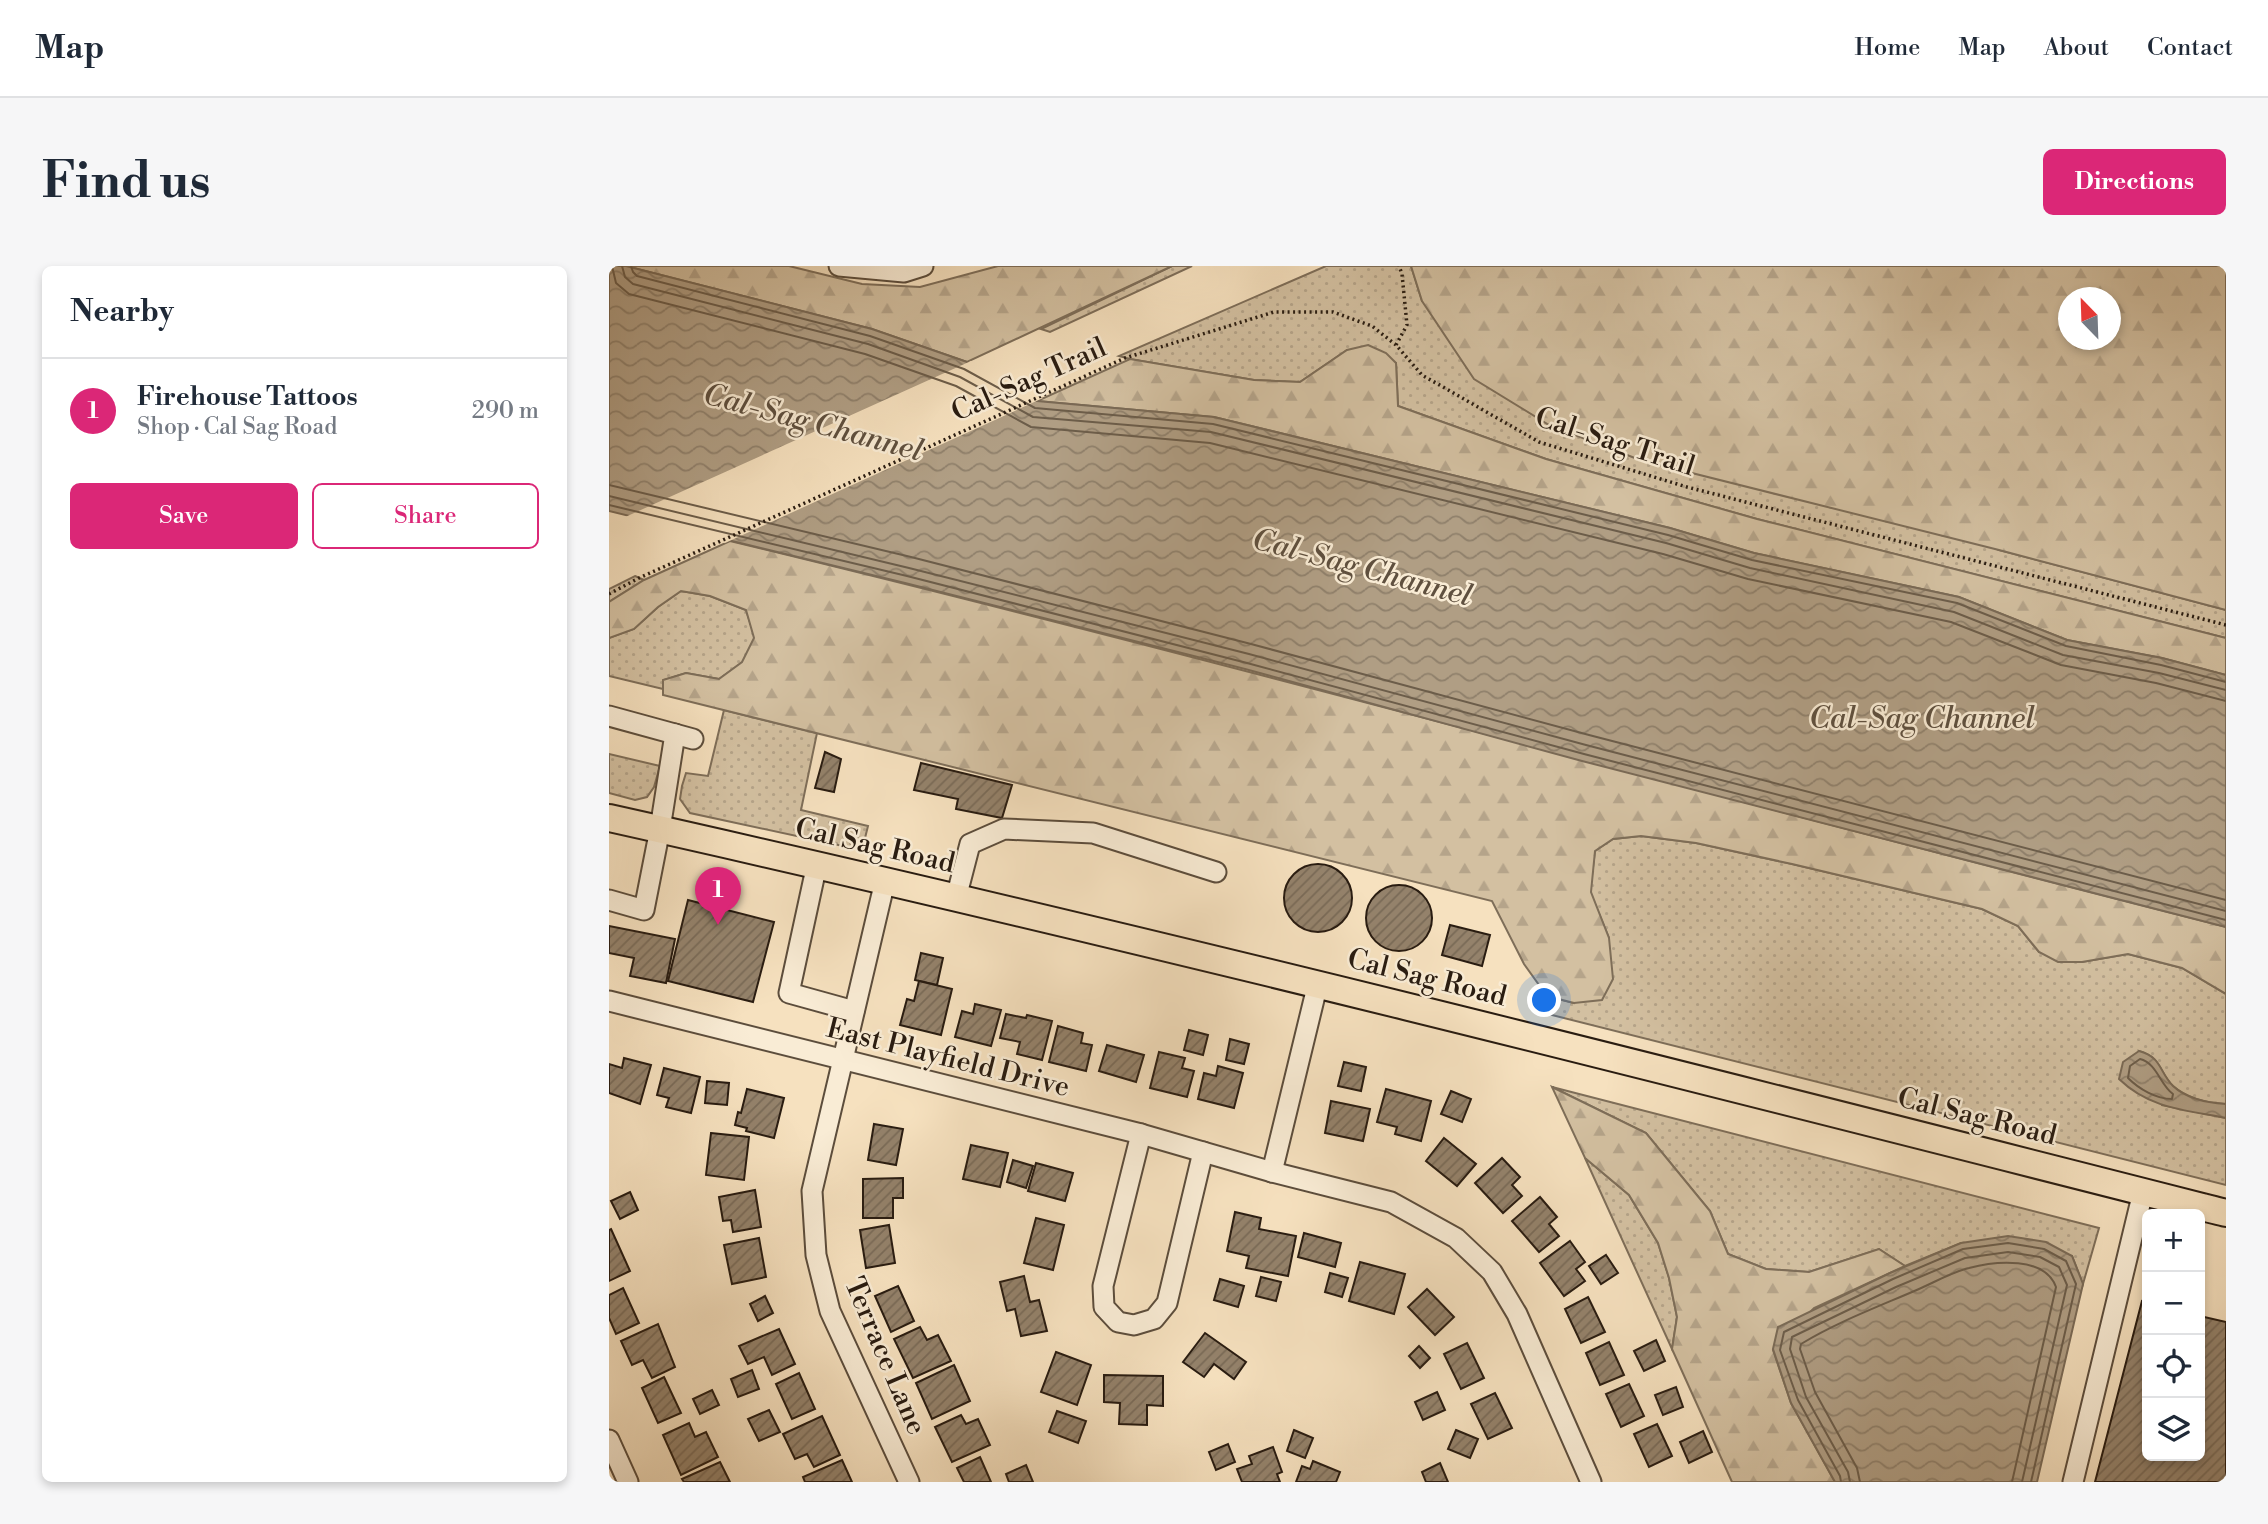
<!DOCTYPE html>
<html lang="en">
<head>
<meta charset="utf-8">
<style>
	:root { --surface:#fff; --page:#f6f6f7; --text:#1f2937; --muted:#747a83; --line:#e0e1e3; --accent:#db2777 }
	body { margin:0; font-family:"Libre Bodoni",serif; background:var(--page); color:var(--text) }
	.controls { position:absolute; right:21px; bottom:21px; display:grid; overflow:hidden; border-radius:10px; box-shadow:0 4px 10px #0003 }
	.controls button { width:63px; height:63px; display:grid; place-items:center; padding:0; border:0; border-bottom:2px solid var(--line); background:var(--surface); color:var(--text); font:35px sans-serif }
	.compass { position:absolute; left:1449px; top:21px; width:63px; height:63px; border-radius:50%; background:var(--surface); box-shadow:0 4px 10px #0003; rotate:337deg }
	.you { position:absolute; left:936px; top:735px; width:24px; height:24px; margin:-18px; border:5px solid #fff; border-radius:50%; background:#1a73e8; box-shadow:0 0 0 10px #1a73e833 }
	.badge { display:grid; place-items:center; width:46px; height:46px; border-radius:50%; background:var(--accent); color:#fff; font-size:23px; font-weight:700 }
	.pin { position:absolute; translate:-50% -58px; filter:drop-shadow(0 2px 4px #0008) }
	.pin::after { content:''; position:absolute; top:37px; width:24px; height:21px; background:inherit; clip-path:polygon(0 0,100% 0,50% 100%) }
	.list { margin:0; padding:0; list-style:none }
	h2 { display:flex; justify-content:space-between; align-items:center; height:91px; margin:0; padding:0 28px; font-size:30px }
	h2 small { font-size:23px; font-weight:400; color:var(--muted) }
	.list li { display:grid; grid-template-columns:46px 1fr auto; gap:21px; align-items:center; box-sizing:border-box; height:105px; padding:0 28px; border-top:2px solid var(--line) }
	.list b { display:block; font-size:26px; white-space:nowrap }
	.list p { margin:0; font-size:23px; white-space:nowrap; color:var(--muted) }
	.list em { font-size:23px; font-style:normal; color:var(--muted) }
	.actions { display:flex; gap:14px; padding:21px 28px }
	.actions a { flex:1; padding:16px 0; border:2px solid var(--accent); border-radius:10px; text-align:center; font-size:24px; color:var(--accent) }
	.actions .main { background:var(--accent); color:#fff }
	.icon { flex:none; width:38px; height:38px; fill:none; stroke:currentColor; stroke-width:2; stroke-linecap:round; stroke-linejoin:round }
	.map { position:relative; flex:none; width:1617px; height:1216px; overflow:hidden; border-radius:10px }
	header { display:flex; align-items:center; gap:42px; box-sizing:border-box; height:98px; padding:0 35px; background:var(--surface); border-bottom:2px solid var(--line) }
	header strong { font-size:33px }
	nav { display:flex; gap:38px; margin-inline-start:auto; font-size:24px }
	.intro { display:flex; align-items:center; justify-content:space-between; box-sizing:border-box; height:168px; padding:0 42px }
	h1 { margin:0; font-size:49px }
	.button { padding:18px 32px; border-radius:10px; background:var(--accent); color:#fff; font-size:24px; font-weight:700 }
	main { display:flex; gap:42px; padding:0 42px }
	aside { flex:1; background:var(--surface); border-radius:10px; box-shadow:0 4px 10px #0003 }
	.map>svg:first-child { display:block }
</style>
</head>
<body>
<header>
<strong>Map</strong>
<nav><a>Home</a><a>Map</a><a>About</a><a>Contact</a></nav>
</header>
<div class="intro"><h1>Find us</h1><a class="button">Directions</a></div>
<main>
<aside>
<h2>Nearby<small></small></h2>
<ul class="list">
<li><span class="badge">1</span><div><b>Firehouse Tattoos</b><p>Shop · Cal Sag Road</p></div><em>290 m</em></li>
</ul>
<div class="actions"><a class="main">Save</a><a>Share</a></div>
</aside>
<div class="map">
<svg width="1617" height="1216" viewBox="0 0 1617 1216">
	<defs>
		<pattern id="grass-dots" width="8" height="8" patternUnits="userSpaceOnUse" patternTransform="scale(1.75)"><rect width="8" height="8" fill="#d3c0a1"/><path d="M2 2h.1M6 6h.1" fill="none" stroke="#b5a48a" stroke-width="1.8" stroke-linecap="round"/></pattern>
		<pattern id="forest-firs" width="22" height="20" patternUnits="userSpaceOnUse" patternTransform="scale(1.75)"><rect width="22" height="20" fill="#d3c0a1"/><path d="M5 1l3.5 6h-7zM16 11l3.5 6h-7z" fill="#b5a48a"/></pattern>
		<pattern id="water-waves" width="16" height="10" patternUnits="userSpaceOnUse" patternTransform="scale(1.75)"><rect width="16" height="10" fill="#b09e84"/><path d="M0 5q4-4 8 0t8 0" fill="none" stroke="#8f806b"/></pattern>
		<pattern id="building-hatch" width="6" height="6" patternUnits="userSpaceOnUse" patternTransform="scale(1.75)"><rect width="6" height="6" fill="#94826b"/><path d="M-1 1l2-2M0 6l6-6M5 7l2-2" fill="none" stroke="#796a57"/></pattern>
	</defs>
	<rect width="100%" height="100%" fill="#f6e1bf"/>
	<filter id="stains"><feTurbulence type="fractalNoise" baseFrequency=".00286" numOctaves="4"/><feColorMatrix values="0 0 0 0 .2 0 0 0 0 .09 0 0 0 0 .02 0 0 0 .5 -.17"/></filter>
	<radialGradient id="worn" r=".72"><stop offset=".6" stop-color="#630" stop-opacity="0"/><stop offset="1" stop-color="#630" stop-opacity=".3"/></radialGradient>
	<!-- grass -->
	<g fill="url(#grass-dots)" stroke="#7e6e59" stroke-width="2">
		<polygon points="563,0 583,0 441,66 432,63"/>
		<polygon points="717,0 802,0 813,35 1390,284 1617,344 1617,372 1148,253 937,193 789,140 787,97 738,84 691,116 645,114 521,93 510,90"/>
		<polygon points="26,310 35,314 0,336 0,323"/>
		<polygon points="72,325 101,330 137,344 146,372 134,396 110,413 77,407 55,414 54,423 0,410 0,372 25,363 49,341"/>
		<polygon points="115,444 208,467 192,544 259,560 256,572 251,580 243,582 81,547 71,533 73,520 77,507 99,510"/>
		<polygon points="0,488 51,500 45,521 38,531 26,534 0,527"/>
		<path d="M1032,570L1087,577L1183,598L1373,643L1409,660L1430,686L1473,696L1519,688L1573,702L1617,728V838C1599,837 1579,833 1564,820C1550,806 1553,792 1530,785L1553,839L1617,852V919L935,747L938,730L965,737L1000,672L981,626L986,585L1004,573Z"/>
		<polygon points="943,821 1490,962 1474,1018 1463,990 1352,977 1296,1000 1270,983 1200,1006 1157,1003 1119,988 1101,945 1037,867"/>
		<polygon points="976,892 1020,929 1049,977 1060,1012 1068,1051 1063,1083"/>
	</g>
	<!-- forest -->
	<g fill="url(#forest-firs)" stroke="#7e6e59" stroke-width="2" fill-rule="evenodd">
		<polygon points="17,0 180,0 253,18 311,21 389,0 563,0 358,96 263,63"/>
		<path d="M802,0H1617V344L1390,284L1031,194L940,159L865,113L813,35ZM1460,32H1502V74H1460Z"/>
		<polygon points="759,79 777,87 787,97 789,140 937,193 1148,253 1617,372 1617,409 1553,392 1458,374 1350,331 1145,287 1061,262 605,151 428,135 521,93 645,114 691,116 738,84"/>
		<path d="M121,275C622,396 1118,535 1617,661V728L1573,702L1519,688L1473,696H1449L1430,686L1409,660L1373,643L1183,598L1087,577L1032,570L1004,573L986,585L982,626L1000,672L1004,713L993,734L965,737L938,730L915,698L883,635L54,429V414L77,407L110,413L133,396L145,372L137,344L101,330L72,325L49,341L25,363L0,372V336L35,314Z"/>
		<polygon points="943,821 1037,867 1101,945 1119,988 1157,1003 1200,1006 1270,983 1296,1000 1205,1042 1164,1084 1182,1137 1226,1216 1123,1216 1063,1083 1068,1051 1060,1012 1049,977 1020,929 976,892"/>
	</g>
	<!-- water -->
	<g fill="url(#water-waves)" stroke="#7a6a56" stroke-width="2">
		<polygon points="0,0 17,0 263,63 358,96 428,135 605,151 1061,262 1145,287 1350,331 1458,374 1553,392 1617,409 1617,661 973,495 636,403 296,317 0,245"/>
		<path d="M1530,785C1553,791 1550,806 1564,820C1578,833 1599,837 1617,838V852C1577,844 1541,843 1510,813L1514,796Z"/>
		<polygon points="1399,970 1437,976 1463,990 1474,1018 1428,1216 1226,1216 1182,1137 1164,1083 1169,1061 1281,1007 1352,977"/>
	</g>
	<!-- pier -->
	<polygon fill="#f6e1bf" points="362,95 429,132 434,132 116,277 14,252"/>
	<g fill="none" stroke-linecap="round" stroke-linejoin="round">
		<!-- shore -->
		<g stroke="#6c5d4a" stroke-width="2">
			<polyline points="3,0 7,17 20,28 256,88 347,120 422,161 601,177 1054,288 1139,313 1342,356 1452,399 1547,417 1617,435"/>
			<polyline points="13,0 16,11 24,18 259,78 351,111 424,151 602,166 1057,277 1141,302 1345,346 1454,389 1550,407 1617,424"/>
			<polyline points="22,0 24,6 28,10 261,70 355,103 426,142 604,158 1059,269 1143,294 1348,337 1457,380 1552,399 1617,416"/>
			<polyline points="0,219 302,291 642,378 980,469 1617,634"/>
			<polyline points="0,230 300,302 640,388 977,479 1617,645"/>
			<polyline points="0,239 298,310 638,397 975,488 1617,654"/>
			<path d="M1531,793C1548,797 1551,819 1564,828L1563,833C1547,833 1530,823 1519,812L1521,800Z"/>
			<polyline points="1232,1216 1231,1210 1189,1134 1171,1084 1175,1066 1284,1013 1354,983 1399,977 1435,983 1457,995 1467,1018 1422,1216"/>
			<polyline points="1241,1216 1239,1206 1197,1131 1181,1083 1183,1071 1287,1021 1356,992 1399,986 1431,991 1450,1001 1458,1019 1413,1216"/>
			<path d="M1251,1216L1248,1202L1206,1126L1191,1083L1192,1078C1228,1056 1271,1040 1310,1023C1326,1016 1343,1006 1360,1002C1386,995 1436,990 1447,1021L1403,1216"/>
		</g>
	</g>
	<!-- building -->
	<g fill="url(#building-hatch)" stroke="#291c11" stroke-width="2">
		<polygon points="216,486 232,493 225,526 206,522"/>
		<polygon points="312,497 403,519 393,552 347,543 349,533 305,524"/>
		<circle cx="709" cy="632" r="34"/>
		<circle cx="790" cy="652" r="33"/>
		<polygon points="79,634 165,656 144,736 59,715"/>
		<polygon points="841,659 881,669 873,700 833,689"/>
		<polygon points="0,660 66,673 57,717 21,710 25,692 0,687"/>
		<polygon points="312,687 334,692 328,719 306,714"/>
		<polygon points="310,715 343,723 332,769 291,759 298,733 305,735"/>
		<polygon points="366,738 392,744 382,780 346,771 353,745 364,748"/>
		<polygon points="397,748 417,752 418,749 443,755 433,794 408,788 411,776 391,772"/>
		<polygon points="449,760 474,767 472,777 483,779 477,805 440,796"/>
		<polygon points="580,764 599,769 594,789 575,784"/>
		<polygon points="621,773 640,778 635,798 617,794"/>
		<polygon points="498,779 535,789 527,816 490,805"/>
		<polygon points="550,786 576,792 573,802 585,805 578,831 541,822"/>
		<polygon points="15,792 42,799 31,838 0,827 0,798 13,802"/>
		<polygon points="735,796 757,801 752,825 729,820"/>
		<polygon points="609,800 634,807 625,842 589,833 595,807 607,810"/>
		<polygon points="55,802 91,811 82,847 57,841 60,832 48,829"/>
		<polygon points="98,815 120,817 118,839 96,837"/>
		<polygon points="138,823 175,832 165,872 137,865 138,862 126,859 129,846 132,847"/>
		<polygon points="777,823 822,835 812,875 786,868 788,861 768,856"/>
		<polygon points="842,825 862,833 853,856 832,848"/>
		<polygon points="722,835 761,843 754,875 716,867"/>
		<polygon points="265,858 294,863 287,899 259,894"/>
		<polygon points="102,867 140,871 135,914 97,909"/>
		<polygon points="835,872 867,898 848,920 817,895"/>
		<polygon points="362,879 399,887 391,921 354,913"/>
		<polygon points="893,892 911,911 903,919 913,930 894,947 866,917"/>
		<polygon points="404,894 424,900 417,922 398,916"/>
		<polygon points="427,897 464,907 456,935 419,925"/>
		<polygon points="294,912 294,932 284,932 284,952 254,952 254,913"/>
		<polygon points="146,924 152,961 124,966 122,954 114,955 110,931"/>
		<polygon points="21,926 29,944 11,953 2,935"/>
		<polygon points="931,931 948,951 940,958 950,970 930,986 903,955"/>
		<polygon points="626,946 652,952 650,963 687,970 679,1010 637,1002 640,990 618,985"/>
		<polygon points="427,952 455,959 444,1004 415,997"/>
		<polygon points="280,959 286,997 257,1002 251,964"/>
		<polygon points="2,963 21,1005 0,1015 0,964"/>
		<polygon points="695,967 732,977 726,1001 689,991"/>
		<polygon points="150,972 157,1011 123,1018 115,979"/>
		<polygon points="961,975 976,996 967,1003 976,1015 955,1030 931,997"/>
		<polygon points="997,989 1009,1007 992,1018 980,1000"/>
		<polygon points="751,996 796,1008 785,1048 740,1035"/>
		<polygon points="721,1007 739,1012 733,1031 716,1026"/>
		<polygon points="415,1010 421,1036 430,1034 438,1065 412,1070 406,1043 398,1045 391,1016"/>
		<polygon points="652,1011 672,1016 667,1035 647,1030"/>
		<polygon points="611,1013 635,1020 629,1041 605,1034"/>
		<polygon points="289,1020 305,1055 282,1066 266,1030"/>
		<polygon points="14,1022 30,1057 7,1068 0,1052 0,1029"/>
		<polygon points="818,1023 845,1051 826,1069 799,1041"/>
		<polygon points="156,1030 164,1047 149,1055 141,1038"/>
		<polygon points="979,1031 996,1066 972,1077 956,1043"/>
		<polygon points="1533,1035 1538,1036 1538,1190 1591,1190 1591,1050 1617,1056 1617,1216 1486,1216"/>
		<polygon points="49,1058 66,1101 43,1112 34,1094 23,1099 12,1075"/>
		<polygon points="311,1061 318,1074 329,1069 342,1095 304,1112 285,1073"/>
		<polygon points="170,1063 186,1098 163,1109 155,1091 139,1098 130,1080"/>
		<polygon points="596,1067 637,1096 625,1113 605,1098 595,1111 574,1096"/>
		<polygon points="1047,1074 1056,1095 1035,1105 1025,1085"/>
		<polygon points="1000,1076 1015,1109 991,1119 977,1087"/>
		<polygon points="858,1077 875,1112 852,1123 835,1088"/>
		<polygon points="810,1080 821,1092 811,1102 800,1090"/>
		<polygon points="447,1086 482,1099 468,1139 432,1126"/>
		<polygon points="345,1099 361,1135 323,1153 307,1117"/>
		<polygon points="143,1104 150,1123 129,1131 122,1113"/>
		<polygon points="190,1107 206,1143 183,1153 167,1118"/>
		<polygon points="495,1109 554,1110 554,1140 538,1139 538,1159 510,1158 511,1137 495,1136"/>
		<polygon points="55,1111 72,1147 49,1157 33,1122"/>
		<polygon points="1020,1118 1035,1150 1012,1161 997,1128"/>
		<polygon points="1067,1121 1074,1141 1054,1149 1046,1129"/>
		<polygon points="103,1124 110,1139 91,1148 84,1133"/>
		<polygon points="828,1126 836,1144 814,1154 806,1136"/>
		<polygon points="886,1127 903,1162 879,1173 862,1138"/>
		<polygon points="160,1144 171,1166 150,1175 139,1153"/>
		<polygon points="448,1145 477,1155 469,1177 440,1166"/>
		<polygon points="352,1149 357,1158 369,1153 381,1179 343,1196 326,1161"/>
		<polygon points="213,1150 231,1189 205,1201 198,1188 186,1193 174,1168"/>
		<polygon points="80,1157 86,1171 97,1166 109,1191 72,1209 54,1169"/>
		<polygon points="1048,1158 1063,1190 1040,1201 1025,1168"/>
		<polygon points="685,1164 704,1172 696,1192 678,1185"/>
		<polygon points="847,1164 869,1173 861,1192 839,1183"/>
		<polygon points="1094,1165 1103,1186 1080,1197 1071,1176"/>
		<polygon points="619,1178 626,1196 607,1204 600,1186"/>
		<polygon points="664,1181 673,1206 668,1208 671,1216 633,1216 628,1203 643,1198 640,1190"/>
		<polygon points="371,1191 382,1216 355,1216 348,1202"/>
		<polygon points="233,1194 243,1216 196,1216 194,1211"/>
		<polygon points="704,1195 731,1206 727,1216 687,1216 693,1200 701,1203"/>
		<polygon points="111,1196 121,1216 75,1216 73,1213"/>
		<polygon points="831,1197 839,1216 817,1216 813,1206"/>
		<polygon points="417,1199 424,1216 400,1216 397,1208"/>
	</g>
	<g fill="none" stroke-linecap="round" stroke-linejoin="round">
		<defs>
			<g id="minor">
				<polyline points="230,0 295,6 314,0"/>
				<polyline points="0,450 84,473"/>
				<polyline points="208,598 180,727 245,745"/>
				<polyline points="276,615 203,925 207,989 221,1045 300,1216"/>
				<polyline points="347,632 361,578 395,563 484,567 607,606"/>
				<polyline points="0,634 35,644 51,563 66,468"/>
				<polyline points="0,735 532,868 663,906 782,936 847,972 883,1006 908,1048 982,1216"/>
				<polyline points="532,868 494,1020 495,1041 509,1056 525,1059 545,1053 558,1037 594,886"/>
				<polyline points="663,906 709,717"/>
				<polyline points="0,1174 19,1216"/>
				<polyline points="1464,1216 1534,926"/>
			</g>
			<path id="major" d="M0,552C542,673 1079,810 1617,947"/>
		</defs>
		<!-- minor casing -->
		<use href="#minor" stroke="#5c4d3c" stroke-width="23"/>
		<!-- major casing -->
		<use href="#major" stroke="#291c11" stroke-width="30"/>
		<!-- path -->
		<g stroke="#291c11" stroke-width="3.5" stroke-dasharray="2 3.5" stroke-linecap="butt">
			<polyline points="787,79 798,59 793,8 790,0"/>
			<polyline points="0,328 30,312 516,92 665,46 724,46 763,60 787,79 813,109 930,176 1078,221 1617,359"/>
		</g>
		<!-- minor -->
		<use href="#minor" stroke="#f9ecd5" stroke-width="19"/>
		<!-- major -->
		<use href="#major" stroke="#f6e1bf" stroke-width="26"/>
	</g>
	<g text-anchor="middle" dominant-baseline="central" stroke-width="5" stroke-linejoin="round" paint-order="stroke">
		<!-- street labels -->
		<g font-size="28" fill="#291c11" stroke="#f9ecd5">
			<text transform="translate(420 114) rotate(-24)">Cal-Sag Trail</text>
			<text transform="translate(1006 176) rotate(18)">Cal-Sag Trail</text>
			<text transform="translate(266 580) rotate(13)">Cal Sag Road</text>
			<text transform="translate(818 712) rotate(14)">Cal Sag Road</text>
			<text transform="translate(339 792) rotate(14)">East Playfield Drive</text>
			<text transform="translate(1368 851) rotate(14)">Cal Sag Road</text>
			<text transform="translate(276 1090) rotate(67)">Terrace Lane</text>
		</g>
		<!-- water labels -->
		<g font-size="30" font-style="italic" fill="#5f503f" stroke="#f9ecd5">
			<text transform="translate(204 157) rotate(15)">Cal-Sag Channel</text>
			<text transform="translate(753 302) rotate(15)">Cal-Sag Channel</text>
			<text x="1313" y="453">Cal-Sag Channel</text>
		</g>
	</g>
	<rect width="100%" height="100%" filter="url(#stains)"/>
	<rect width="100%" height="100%" fill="url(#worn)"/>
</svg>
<div class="controls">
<button>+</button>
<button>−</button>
<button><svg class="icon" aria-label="locate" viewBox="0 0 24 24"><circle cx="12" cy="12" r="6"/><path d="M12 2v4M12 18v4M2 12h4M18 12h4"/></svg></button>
<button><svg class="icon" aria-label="layers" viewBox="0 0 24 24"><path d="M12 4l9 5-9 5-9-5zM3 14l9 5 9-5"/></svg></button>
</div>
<svg class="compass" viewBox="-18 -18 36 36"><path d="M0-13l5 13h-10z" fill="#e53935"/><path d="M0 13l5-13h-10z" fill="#747a83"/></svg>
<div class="you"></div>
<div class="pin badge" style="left:109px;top:659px">1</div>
</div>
</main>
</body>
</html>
